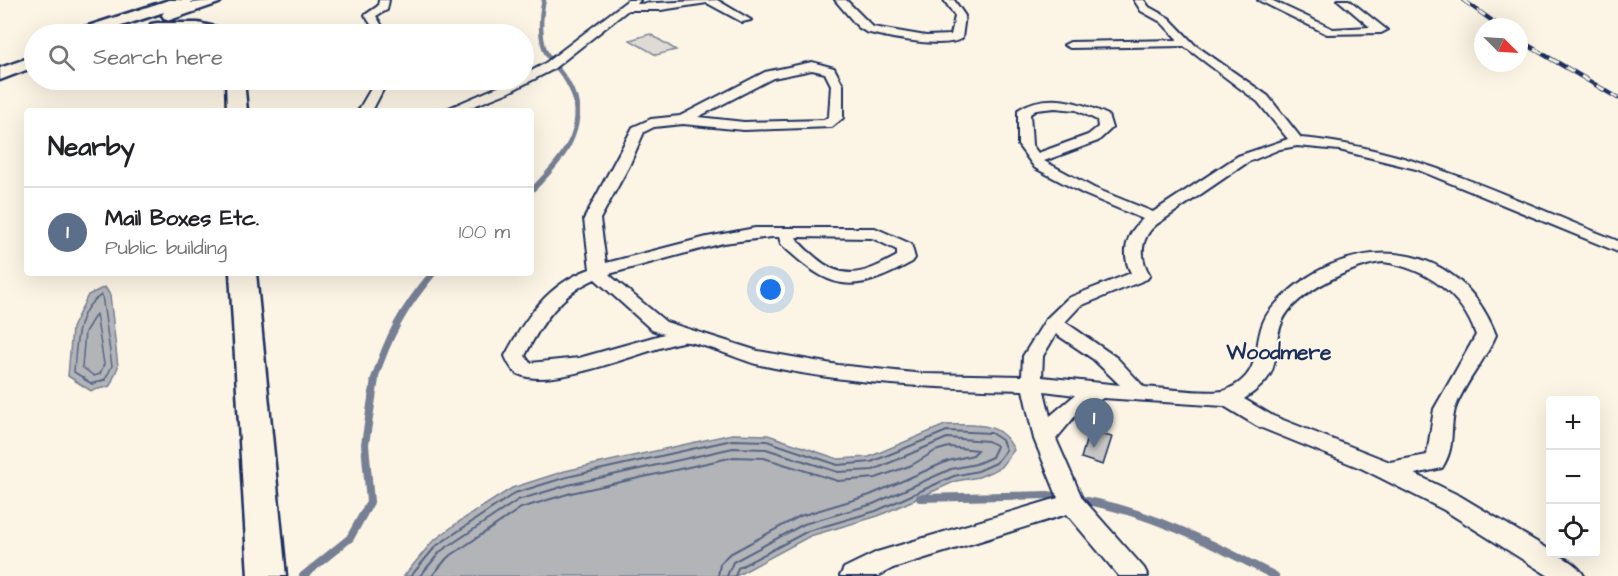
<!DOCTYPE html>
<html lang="en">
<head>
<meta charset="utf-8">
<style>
	:root { --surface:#fff; --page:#f6f6f6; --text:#202124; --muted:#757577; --line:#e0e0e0; --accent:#1a73e8 }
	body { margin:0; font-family:"Architects Daughter",sans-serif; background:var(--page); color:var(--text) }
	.controls { position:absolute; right:18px; bottom:18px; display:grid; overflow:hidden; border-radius:6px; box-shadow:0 6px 24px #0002 }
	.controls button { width:54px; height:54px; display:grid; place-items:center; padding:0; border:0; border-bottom:2px solid var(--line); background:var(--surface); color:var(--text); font:30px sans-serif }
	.compass { position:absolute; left:1474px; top:18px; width:54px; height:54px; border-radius:50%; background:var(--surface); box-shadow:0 6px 24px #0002; rotate:114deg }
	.you { position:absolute; left:771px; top:290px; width:21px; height:21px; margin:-15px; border:4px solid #fff; border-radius:50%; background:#1a73e8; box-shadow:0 0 0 9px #1a73e833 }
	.badge { display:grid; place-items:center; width:39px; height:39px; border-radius:50%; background:var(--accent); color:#fff; font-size:20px; font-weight:700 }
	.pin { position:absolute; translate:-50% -50px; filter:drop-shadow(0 2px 3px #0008) }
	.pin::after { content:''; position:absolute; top:32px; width:21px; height:18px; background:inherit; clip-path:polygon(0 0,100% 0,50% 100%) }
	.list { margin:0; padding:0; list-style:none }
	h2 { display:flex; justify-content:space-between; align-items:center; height:78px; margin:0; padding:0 24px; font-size:26px }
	h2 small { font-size:20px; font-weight:400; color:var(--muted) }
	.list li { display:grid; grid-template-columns:39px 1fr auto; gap:18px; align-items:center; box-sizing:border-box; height:90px; padding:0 24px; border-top:2px solid var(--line) }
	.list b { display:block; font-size:22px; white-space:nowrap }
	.list p { margin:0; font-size:20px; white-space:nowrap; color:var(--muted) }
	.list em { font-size:20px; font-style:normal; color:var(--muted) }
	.icon { flex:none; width:33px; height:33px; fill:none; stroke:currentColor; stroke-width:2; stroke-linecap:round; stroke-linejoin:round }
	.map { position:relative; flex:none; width:1618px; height:576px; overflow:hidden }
	.search { position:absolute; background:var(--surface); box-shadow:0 6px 24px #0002; left:24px; top:24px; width:510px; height:66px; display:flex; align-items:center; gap:15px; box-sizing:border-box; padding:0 21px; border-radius:33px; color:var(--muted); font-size:22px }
	.panel { position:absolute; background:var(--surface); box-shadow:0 6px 24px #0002; left:24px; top:108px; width:510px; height:168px; border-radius:6px }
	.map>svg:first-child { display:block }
</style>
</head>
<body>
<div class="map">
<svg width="1618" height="576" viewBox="0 0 1618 576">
	<rect width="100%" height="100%" fill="#fcf5e5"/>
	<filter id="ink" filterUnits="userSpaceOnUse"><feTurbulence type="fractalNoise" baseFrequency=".0167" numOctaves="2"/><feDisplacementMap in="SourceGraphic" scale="12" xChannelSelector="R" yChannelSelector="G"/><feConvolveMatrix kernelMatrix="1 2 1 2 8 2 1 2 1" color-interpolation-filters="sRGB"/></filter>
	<g filter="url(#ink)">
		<!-- green -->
		<polygon fill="#dfdbd4" stroke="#7d8599" stroke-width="1.5" points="650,34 676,50 656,55 630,40"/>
		<!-- water -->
		<g fill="#b2b4b8" stroke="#767f94" stroke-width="1.5">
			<polygon points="105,287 110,295 118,367 110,386 91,391 68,376 72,328 88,295"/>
			<path d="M945,425C975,425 1000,420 1014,450L1000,468L979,477L956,481L878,516L810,536L736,576H404L432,542L460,521L512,488L565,471L732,434L768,435L838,459L869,457Z"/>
		</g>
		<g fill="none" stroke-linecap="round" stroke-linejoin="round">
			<!-- shore-far1 -->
			<g stroke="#576482" stroke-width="1.5">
				<polygon points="96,314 104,364 100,374 94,376 82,367 85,332"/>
				<path d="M87,380L74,372C76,346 76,308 102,295L112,366L105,380"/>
			</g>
			<!-- shore -->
			<g stroke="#576482" stroke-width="2">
				<polyline points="84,379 92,384 106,379"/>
				<polyline points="411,576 436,546 515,493 567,477 732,440 767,441 838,465 871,462 947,431 991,433 1002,440 1006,450 996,463 978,471 954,476 876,511 808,531 738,568 735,576"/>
				<polyline points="420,576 441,551 518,500 568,485 733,448 766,449 838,472 873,470 947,438 988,441 997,446 992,457 976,464 951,469 873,504 804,524 733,562 727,576"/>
				<polyline points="432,576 447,558 521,508 571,493 734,457 764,458 838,481 876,478 912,465 935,451 949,447 978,450 973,455 948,461 870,495 800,516 728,555 720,564 718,576"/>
			</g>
			<!-- stream-far3 -->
			<path stroke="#767f94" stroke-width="4.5" d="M544,0C540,16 539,42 548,56C559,71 570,81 575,100"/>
			<!-- stream-far2 -->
			<path stroke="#767f94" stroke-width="5" d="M531,191C556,166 585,136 575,98"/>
			<!-- stream-far1 -->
			<path stroke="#767f94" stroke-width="7" d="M374,380C389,335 402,310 433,273"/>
			<!-- stream -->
			<g stroke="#767f94" stroke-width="8">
				<polyline points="920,498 1048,495 1066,498"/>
				<path d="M1077,499C1149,511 1211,543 1275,576"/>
				<polyline points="303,576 350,538 370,502 365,444 375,379"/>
			</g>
		</g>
		<!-- building -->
		<polygon fill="#c8c7c6" stroke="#1b2f5e" stroke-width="1.5" points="1089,431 1112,437 1103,465 1081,458"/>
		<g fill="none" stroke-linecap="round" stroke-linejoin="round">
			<defs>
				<g id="street">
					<polygon points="379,0 389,0 387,10 376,16 387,34 377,34 365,15 378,6"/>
					<polygon points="628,0 640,0 637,4 717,0 751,20 742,22 707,3 661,10 628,10 552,70 509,92 461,111 442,111 514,80 524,80 524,75 544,64"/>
					<path d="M835,0H846L873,27L926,36L951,35L955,16L944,0H954L965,16L962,38C947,50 885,37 866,32L858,27Z"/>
					<path d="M1134,0H1144L1149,7L1169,18L1195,45L1268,96L1301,138C1415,148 1513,200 1618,241V252L1416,169L1339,150L1297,146L1280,149L1248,162L1157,224C1140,237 1139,258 1150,275L1147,279L1080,306L1065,322L1117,358L1144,387C1159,388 1215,395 1226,390C1270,372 1247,335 1273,307C1341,231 1456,232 1496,335C1485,361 1464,383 1455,409C1449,432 1456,446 1442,468L1415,474L1460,496L1550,550V554C1562,554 1579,566 1584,576H1549L1444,510L1363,469L1257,426L1224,406L1103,398L1076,415L1056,439L1082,498L1144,568L1148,576H1119L1067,514L893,568L878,576H840L844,568L877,552L1058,498L1034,439L1023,390C933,388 844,384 756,364C741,360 693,339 682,342C645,349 552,391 518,374C512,371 508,363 505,356C525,318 548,284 590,269L584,219L633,127L651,119L680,116L765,72L812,62L834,68L843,85V118L832,127L744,130L683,124L654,127L644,132L629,166L600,219L606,263L707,237L755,228H875L911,244L915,258L912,262C851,296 830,290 781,244L779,237H772L723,243L609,274L613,278L666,322L758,351L838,365L924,374L1022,376L1023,356L1046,319L1068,298L1131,273C1121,254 1126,233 1143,219L1084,194L1035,168L1018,145V110C1046,91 1080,102 1108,115L1112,128L1098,141L1044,161L1094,188L1153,212L1238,156L1288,139L1258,102L1184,46L1070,48L1064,45L1070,42L1178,40L1161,22L1141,11ZM812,70L825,73L831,85L829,116L824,120L744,122L698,117L773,78ZM1055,108L1076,110L1097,120L1098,127L1088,135L1038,153L1032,145L1030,114L1036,110ZM796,237L872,238L897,250V256C866,273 844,283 815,257C808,251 799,244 796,237ZM1383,262C1426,268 1462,294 1476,335L1434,409L1427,455L1390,462L1273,416L1244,399C1289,370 1267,356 1283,320C1295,293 1355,264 1383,262ZM595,279L652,330L664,334L579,358L530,363L525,356C541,323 561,294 595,279ZM1056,334L1093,359L1120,385L1042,377L1043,356ZM1044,391L1075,395L1050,416Z"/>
					<polygon points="1258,0 1271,0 1333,29 1370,27 1338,0 1349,0 1387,30 1381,33 1327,34"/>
					<polygon points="376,80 388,80 372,111 358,111"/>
				</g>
				<g id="secondary">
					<polygon points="169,0 193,0 191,3 222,0 219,3 170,20 164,18 162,15 164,12 97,34 74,34 76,30"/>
					<polygon points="157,23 198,23 228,30 230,34 151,32 149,28 151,24"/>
					<polygon points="34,56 34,67 0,80 0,68"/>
					<polygon points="226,80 244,80 247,111 227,111"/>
					<polygon points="230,273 256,273 286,576 248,576"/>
				</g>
			</defs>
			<!-- street casing -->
			<use href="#street" stroke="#1b2f5e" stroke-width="4"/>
			<!-- secondary casing -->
			<use href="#secondary" stroke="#1b2f5e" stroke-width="5"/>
			<!-- street -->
			<use href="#street" fill="#fcf5e5" fill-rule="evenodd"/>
			<!-- secondary -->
			<use href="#secondary" fill="#fcf5e5" fill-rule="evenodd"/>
			<defs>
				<g id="rail">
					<polyline points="1463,0 1501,27"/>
					<polyline points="1519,40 1618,98"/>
				</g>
			</defs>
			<!-- rail casing -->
			<use href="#rail" stroke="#1b2f5e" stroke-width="4.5"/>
			<!-- rail -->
			<use href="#rail" stroke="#fcf5e5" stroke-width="3" stroke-dasharray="9" stroke-linecap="butt"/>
		</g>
	</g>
	<g text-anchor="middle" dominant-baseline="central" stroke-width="5" stroke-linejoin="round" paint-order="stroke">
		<!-- neighbourhood labels -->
		<g font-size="21" font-weight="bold" fill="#1b2f5e" stroke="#fcf5e5">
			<text x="1279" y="352">Woodmere</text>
		</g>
	</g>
</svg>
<div class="controls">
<button>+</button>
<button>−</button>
<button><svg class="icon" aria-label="locate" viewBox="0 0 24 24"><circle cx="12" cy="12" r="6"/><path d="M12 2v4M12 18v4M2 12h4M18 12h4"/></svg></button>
</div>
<svg class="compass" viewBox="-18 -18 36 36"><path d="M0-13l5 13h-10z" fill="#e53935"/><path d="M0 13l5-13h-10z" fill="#757577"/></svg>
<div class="you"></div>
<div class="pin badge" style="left:1094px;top:448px;background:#5c6f8a">1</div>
<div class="search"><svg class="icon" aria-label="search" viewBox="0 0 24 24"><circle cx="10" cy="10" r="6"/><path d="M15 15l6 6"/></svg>Search here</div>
<section class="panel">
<h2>Nearby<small></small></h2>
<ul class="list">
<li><span class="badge" style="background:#5c6f8a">1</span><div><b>Mail Boxes Etc.</b><p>Public building</p></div><em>100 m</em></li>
</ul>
</section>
</div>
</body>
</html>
